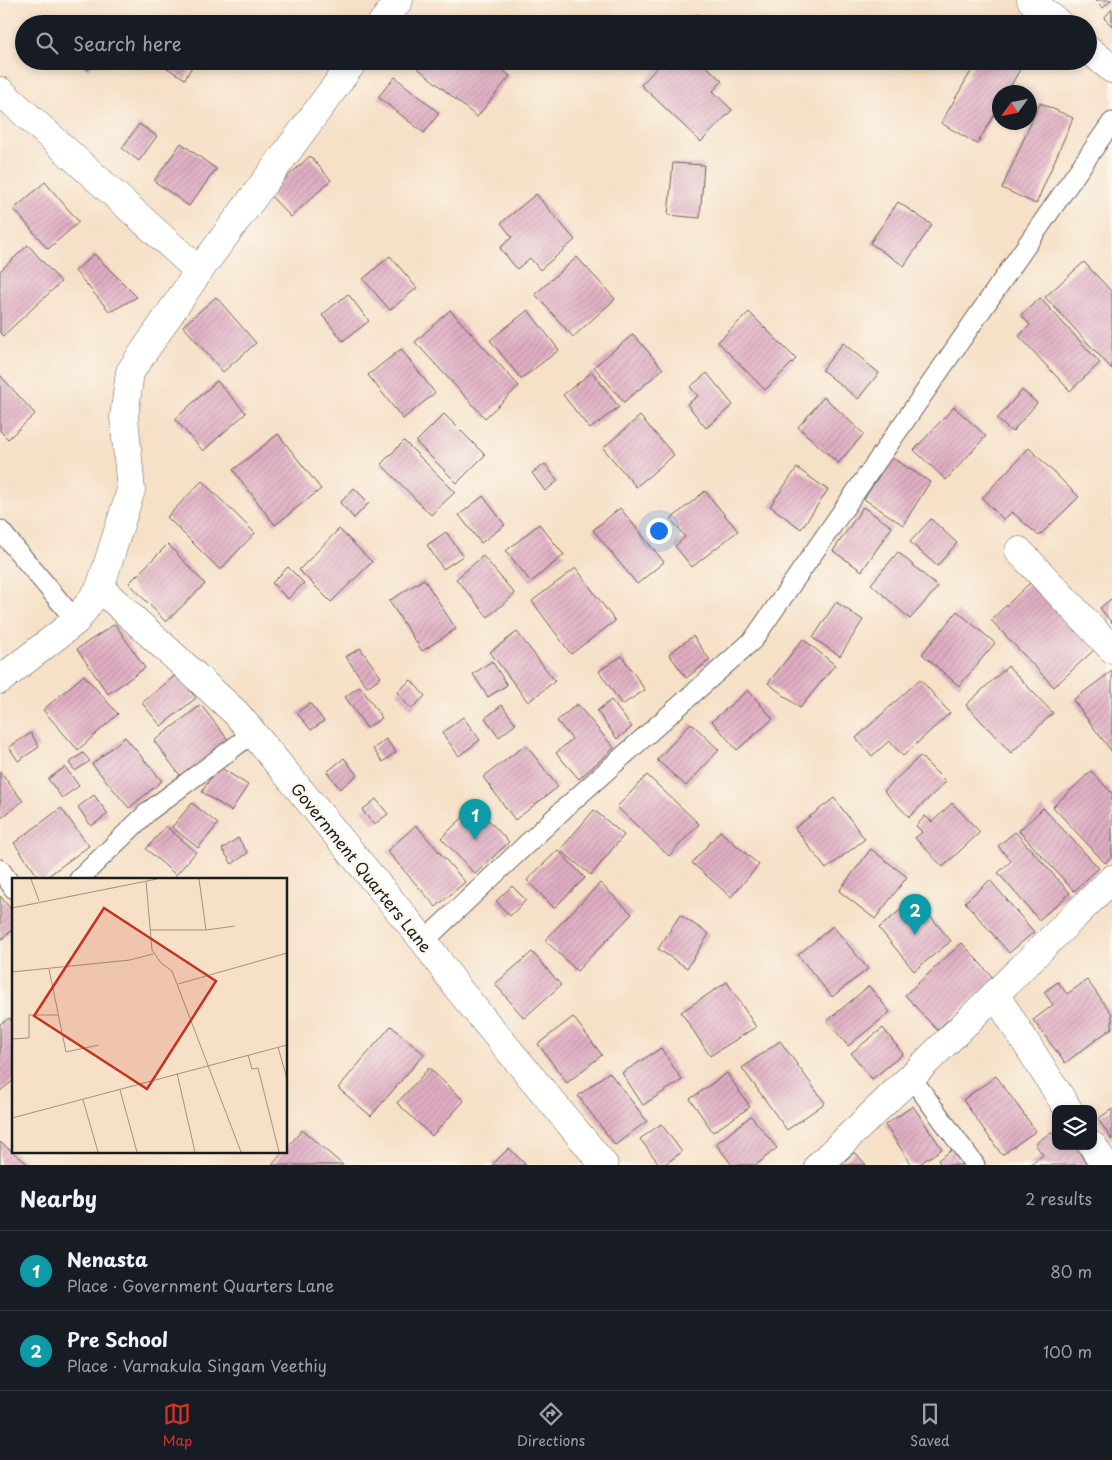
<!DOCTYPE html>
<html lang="en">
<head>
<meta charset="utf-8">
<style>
	:root { --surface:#171b24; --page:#20242c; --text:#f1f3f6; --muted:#9ea1a6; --line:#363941; --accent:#d93025 }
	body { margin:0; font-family:"Playpen Sans",sans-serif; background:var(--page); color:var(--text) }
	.controls { position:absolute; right:15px; bottom:15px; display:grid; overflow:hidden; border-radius:10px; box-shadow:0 2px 8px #0003 }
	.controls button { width:45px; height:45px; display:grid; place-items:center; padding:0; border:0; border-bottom:1px solid var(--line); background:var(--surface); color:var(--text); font:25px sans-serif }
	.compass { position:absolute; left:992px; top:85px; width:45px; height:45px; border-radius:50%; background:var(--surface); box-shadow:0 2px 8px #0003; rotate:237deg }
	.you { position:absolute; left:658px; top:530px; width:18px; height:18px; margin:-12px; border:4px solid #fff; border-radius:50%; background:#1a73e8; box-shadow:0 0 0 8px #1a73e833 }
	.badge { display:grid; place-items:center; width:32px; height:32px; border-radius:50%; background:var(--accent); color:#fff; font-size:16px; font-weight:700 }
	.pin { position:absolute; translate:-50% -41px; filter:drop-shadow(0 1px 2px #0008) }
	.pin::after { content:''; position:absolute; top:26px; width:18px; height:15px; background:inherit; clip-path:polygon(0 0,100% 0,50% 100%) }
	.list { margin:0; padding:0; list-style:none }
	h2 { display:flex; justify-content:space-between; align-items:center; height:65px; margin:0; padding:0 20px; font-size:21px }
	h2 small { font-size:16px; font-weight:400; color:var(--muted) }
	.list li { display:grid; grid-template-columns:32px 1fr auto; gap:15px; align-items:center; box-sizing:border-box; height:80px; padding:0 20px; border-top:1px solid var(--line) }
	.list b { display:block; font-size:19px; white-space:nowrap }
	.list p { margin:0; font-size:16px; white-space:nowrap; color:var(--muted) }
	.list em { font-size:16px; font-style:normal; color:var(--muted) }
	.icon { flex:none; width:28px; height:28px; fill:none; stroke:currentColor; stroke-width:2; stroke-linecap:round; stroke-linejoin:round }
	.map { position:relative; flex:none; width:1112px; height:1165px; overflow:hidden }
	.search { position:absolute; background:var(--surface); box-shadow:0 2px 8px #0003; left:15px; right:15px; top:15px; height:55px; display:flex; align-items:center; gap:12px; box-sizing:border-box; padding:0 18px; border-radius:28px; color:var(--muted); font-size:19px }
	.sheet { height:225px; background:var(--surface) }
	nav { display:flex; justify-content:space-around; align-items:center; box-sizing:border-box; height:70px; border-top:1px solid var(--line); background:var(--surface); font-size:14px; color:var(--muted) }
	nav a { display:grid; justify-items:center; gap:2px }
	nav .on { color:var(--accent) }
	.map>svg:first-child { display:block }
</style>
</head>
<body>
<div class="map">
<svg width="1112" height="1165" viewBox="0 0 1112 1165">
	<defs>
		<pattern id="building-hatch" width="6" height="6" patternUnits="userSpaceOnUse" patternTransform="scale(1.25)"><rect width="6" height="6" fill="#dfadc2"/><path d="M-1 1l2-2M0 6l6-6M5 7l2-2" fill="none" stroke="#bf94a6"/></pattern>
	</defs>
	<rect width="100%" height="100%" fill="#fbf7ec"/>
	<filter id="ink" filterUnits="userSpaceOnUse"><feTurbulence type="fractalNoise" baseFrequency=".02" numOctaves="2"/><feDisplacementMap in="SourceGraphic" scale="10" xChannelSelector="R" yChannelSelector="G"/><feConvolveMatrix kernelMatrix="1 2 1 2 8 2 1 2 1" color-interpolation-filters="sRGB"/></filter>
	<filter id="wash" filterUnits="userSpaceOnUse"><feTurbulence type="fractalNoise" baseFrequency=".0096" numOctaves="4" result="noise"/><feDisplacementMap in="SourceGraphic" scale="20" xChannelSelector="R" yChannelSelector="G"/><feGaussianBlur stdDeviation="1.12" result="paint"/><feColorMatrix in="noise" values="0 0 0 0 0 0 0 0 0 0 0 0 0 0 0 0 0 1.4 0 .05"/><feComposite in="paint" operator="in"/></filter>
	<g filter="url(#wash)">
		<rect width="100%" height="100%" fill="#f6e0c7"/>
		<g id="blocks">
			<!-- building -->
			<g fill="url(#building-hatch)">
				<polygon points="1095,0 1111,0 1103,8"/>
				<polygon points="1112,9 1112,26 1104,18"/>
				<polygon points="697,14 706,24 686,24"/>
				<polygon points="79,61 96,61 88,70"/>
				<polygon points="155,61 195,61 185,79"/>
				<polygon points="409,61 492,61 510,76 477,117"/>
				<polygon points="663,61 682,61 685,65 688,61 701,61 722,81 713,91 732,110 701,142 641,85"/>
				<polygon points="977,61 1025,61 1007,92 1000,92 1000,105 977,144 941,123"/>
				<polygon points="395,77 439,113 424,133 378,97"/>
				<polygon points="1040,103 1073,118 1036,204 1002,188"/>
				<polygon points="139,124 157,136 139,161 122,148"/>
				<polygon points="181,143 216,169 189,206 154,181"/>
				<polygon points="310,156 331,180 291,217 269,194"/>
				<polygon points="673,163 704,165 700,218 668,215"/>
				<polygon points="45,182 79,222 48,249 14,209"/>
				<polygon points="536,194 575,240 540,270 530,258 517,269 500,248 512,237 501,223"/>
				<polygon points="898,202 932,225 904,266 870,243"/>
				<polygon points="28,245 61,282 3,336 0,333 0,271"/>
				<polygon points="94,254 137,297 110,312 75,271"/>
				<polygon points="390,256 417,288 390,310 363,279"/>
				<polygon points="577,257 615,299 573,337 535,294"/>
				<polygon points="1084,262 1112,292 1112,369 1045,297"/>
				<polygon points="348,294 369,321 343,341 322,315"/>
				<polygon points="216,297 256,343 223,372 183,326"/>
				<polygon points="1040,298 1100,363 1070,391 1019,336 1030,325 1021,315"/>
				<polygon points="450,310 519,386 485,418 415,342"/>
				<polygon points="528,310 559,350 521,379 490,340"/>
				<polygon points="749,312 796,359 765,390 718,342"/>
				<polygon points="633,334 663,369 624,402 594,367"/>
				<polygon points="843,343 879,373 858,399 822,370"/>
				<polygon points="401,349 435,393 403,419 368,375"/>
				<polygon points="592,372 619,407 590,429 563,395"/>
				<polygon points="707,373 733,405 706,428 687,404 698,396 690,387"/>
				<polygon points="0,375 35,414 8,439 0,431"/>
				<polygon points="217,381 246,413 203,451 175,419"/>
				<polygon points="1022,390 1037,403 1012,432 997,419"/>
				<polygon points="824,397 864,434 838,463 798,427"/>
				<polygon points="954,407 986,436 946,480 914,450"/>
				<polygon points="444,414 485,455 457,483 416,442"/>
				<polygon points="640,416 674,455 636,487 603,448"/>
				<polygon points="278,434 321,489 275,525 233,470"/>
				<polygon points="404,441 455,492 431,515 381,464"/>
				<polygon points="1029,448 1079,497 1039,536 1012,512 1004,520 982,498"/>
				<polygon points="891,457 930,482 903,525 864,499"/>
				<polygon points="545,464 558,481 545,491 532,473"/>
				<polygon points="797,468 828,490 801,529 770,506"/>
				<polygon points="202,481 255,533 220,570 167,517"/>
				<polygon points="354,488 369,503 354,518 340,503"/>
				<polygon points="705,491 738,531 692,567 675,546 685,537 671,519"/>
				<polygon points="483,496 505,525 481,543 459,515"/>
				<polygon points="863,507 892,527 862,571 833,551"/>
				<polygon points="620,508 664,562 637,584 593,530"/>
				<polygon points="931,519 957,543 937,566 910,542"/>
				<polygon points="539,524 564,555 531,582 506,551"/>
				<polygon points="339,529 372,562 331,602 299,570"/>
				<polygon points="446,532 463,556 443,569 427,545"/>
				<polygon points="168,544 205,584 166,622 129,583"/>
				<polygon points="898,552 938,587 910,619 871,584"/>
				<polygon points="483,556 515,594 488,617 456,579"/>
				<polygon points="288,567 304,583 288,599 272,583"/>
				<polygon points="576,568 615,621 571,654 532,601"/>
				<polygon points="424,579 456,629 422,651 389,601"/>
				<polygon points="1032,581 1095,649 1054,687 991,620"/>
				<polygon points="1112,598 1112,623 1100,608"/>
				<polygon points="836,602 863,620 840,656 813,638"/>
				<polygon points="957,611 995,643 959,686 922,654"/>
				<polygon points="115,624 145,668 108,694 77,649"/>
				<polygon points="517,632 555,681 528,702 490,652"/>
				<polygon points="693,636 710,660 686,678 669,654"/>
				<polygon points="803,639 835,665 800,708 768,683"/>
				<polygon points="360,648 381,677 367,687 346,657"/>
				<polygon points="622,656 645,690 622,705 599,671"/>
				<polygon points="492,661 507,685 488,697 473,674"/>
				<polygon points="1008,666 1053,713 1011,753 966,705"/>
				<polygon points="1112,671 1112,752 1073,700"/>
				<polygon points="177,674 196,698 161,726 142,703"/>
				<polygon points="84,675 118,714 78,750 43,710"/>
				<polygon points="920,679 950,713 903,756 889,741 872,756 856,738"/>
				<polygon points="411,680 425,696 411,709 397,692"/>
				<polygon points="360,686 382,718 367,728 345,697"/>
				<polygon points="748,690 773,719 737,750 712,721"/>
				<polygon points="611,700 632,727 617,739 597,711"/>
				<polygon points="310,703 324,721 311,730 297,713"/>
				<polygon points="577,704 614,748 579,779 556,753 572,739 557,721"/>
				<polygon points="201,705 229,741 182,778 154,741"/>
				<polygon points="502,705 516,724 499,737 485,718"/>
				<polygon points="463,717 480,740 459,756 442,733"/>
				<polygon points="691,723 719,750 686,786 657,760"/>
				<polygon points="31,733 39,747 18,761 9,747"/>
				<polygon points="125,737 162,781 129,808 92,764"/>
				<polygon points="386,739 396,752 383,762 373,749"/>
				<polygon points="526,745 558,787 515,820 483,777"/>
				<polygon points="83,753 90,761 75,771 69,763"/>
				<polygon points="920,756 946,782 909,817 884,791"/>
				<polygon points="344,758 357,775 340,789 327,772"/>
				<polygon points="218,766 248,785 231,811 202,792"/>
				<polygon points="65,767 79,786 62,798 48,779"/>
				<polygon points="1091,771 1112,793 1112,857 1105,863 1053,807"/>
				<polygon points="0,772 23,801 0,819"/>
				<polygon points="647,775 699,824 669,856 617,807"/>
				<polygon points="94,795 108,814 91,826 78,807"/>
				<polygon points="834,798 865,839 826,869 795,828"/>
				<polygon points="376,799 388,814 374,825 362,810"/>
				<polygon points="192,803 218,824 198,848 172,827"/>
				<polygon points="952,803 980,832 943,867 915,838 922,832 916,826 925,816 932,822"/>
				<polygon points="475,806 509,842 475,874 441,838"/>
				<polygon points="61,808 89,846 44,879 40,879 14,843"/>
				<polygon points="1043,808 1099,868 1074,891 1019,831"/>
				<polygon points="594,810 624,835 591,875 560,850"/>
				<polygon points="416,825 465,882 436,907 387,851"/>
				<polygon points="166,826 196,852 176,875 146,849"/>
				<polygon points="720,831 759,865 731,897 692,863"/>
				<polygon points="1015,832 1070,893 1039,920 998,873 1011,861 998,846"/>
				<polygon points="238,838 248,853 232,864 222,849"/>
				<polygon points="871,849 907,877 875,919 839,891"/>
				<polygon points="558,850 585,878 554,908 527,880"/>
				<polygon points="990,880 1034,932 1009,953 965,902"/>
				<polygon points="600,883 632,914 577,971 545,940"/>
				<polygon points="512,886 526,900 510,916 496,901"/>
				<polygon points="0,896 14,913 14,929 0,940"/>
				<polygon points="915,898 951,941 914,971 879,928"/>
				<polygon points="680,915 709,934 687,968 658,949"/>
				<polygon points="833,926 868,969 832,997 798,955"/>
				<polygon points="962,943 994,979 937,1030 905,995"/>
				<polygon points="532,952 561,985 524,1018 495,984"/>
				<polygon points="1087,980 1112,1014 1112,1028 1065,1063 1033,1020 1053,1005 1044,992 1058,982 1067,994"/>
				<polygon points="727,982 756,1027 710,1056 681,1012"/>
				<polygon points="869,986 890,1012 848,1046 827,1021"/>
				<polygon points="573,1017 602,1055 567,1083 538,1044"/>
				<polygon points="9,1018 14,1024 14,1080 0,1091 0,1024"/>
				<polygon points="391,1026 424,1054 371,1116 338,1088"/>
				<polygon points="883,1028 903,1054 872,1079 851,1053"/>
				<polygon points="780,1041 825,1103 787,1130 742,1068"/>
				<polygon points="661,1048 682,1080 643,1105 622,1073"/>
				<polygon points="429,1068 464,1101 432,1136 397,1103"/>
				<polygon points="609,1072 647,1121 615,1145 578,1096"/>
				<polygon points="727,1073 750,1107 713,1132 690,1099"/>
				<polygon points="996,1076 1036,1131 1002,1155 963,1100"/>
				<polygon points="913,1106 942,1149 918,1165 912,1165 885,1125"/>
				<polygon points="1112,1109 1112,1140 1098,1119"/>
				<polygon points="751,1116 777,1148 756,1165 732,1165 716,1144"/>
				<polygon points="661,1124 682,1152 664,1165 660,1165 640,1139"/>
				<polygon points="302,1130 343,1165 272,1165 284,1151 286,1151 286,1149"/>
				<polygon points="1051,1132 1056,1138 1056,1146 1074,1146 1088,1165 1029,1165 1043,1155 1035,1144"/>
				<polygon points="0,1142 29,1165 0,1165"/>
				<polygon points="509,1148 526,1165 492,1165"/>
				<polygon points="952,1150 962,1165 941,1165 938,1160"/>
				<polygon points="855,1152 866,1165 840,1165"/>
			</g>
		</g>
	</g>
	<g filter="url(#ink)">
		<use href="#blocks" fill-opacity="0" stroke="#686158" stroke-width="1"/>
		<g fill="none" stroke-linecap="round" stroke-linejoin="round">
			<defs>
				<g id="lane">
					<polyline points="0,530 76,621"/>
					<polyline points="0,869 14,889"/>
					<polyline points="79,879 149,811 253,733"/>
					<polyline points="424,941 566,807 753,640 1112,122"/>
					<polyline points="911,1077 975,1165"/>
				</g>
				<g id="street">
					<polyline points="1031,0 1059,24"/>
					<polyline points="381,24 399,0"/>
					<polyline points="1088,49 1112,69"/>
					<polyline points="0,91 199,271"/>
					<polyline points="1019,551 1112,649"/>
					<polyline points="100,588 236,713 253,733 424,941 459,990 604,1165"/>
					<polyline points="0,680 76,621 100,588 131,490 124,417 130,372 199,271 354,61"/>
					<polyline points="995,994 1068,1109"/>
					<polyline points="1093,1146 1105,1165"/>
					<polyline points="819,1165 911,1077 1112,879"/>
				</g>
			</defs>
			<!-- lane casing -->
			<use href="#lane" stroke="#686158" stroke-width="21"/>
			<!-- street casing -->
			<use href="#street" stroke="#686158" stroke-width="29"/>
			<!-- lane -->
			<use href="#lane" stroke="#fff" stroke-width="19"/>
			<!-- street -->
			<use href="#street" stroke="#fff" stroke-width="28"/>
		</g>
	</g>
	<g text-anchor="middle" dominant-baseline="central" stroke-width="4.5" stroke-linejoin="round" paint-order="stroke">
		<!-- street labels -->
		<g font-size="16" fill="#1c1c1c" stroke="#fbf7ec">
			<text transform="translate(362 867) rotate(51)">Government Quarters Lane</text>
		</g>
	</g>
	<!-- overview -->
	<g transform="translate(12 878)">
		<rect width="275" height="275" fill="#f6e0c7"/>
		<path fill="none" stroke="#9f9283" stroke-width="1" d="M19,1L27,23M187,1L194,52M134,3L140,72L149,85L160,93L229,274M0,30L145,1M138,52H194L223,48M37,91L54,174L87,167M0,94L118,82L141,76M166,106L275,75M0,161L17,160V137H46M266,169L275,201M236,177L240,191L246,190L267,274M165,195L183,274M108,212L125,274M71,222L86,274M0,240L275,167"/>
		<path fill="#c8321e" fill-opacity="0.15" stroke="#c8321e" stroke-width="2.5" d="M92,30L204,103L135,211L22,138Z"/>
		<rect width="275" height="275" fill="none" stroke="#1c1c1c" stroke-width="2.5"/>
	</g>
</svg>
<div class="controls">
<button><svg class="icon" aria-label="layers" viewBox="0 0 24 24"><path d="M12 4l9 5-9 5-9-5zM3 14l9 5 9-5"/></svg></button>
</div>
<svg class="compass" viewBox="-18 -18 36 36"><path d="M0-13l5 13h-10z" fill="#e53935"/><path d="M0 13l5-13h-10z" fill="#9ea1a6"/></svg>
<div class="you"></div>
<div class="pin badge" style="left:475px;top:840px;background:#0f9aa8">1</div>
<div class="pin badge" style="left:915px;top:935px;background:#0f9aa8">2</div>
<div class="search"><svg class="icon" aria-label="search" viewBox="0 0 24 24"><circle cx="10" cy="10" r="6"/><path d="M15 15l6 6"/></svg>Search here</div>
</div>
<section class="sheet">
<h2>Nearby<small>2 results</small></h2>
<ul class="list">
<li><span class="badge" style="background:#0f9aa8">1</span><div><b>Nenasta</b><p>Place · Government Quarters Lane</p></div><em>80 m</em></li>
<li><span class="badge" style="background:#0f9aa8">2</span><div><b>Pre School</b><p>Place · Varnakula Singam Veethiy</p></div><em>100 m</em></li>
</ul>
</section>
<nav>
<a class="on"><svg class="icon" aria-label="map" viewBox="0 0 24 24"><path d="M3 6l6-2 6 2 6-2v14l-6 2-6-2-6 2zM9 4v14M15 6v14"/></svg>Map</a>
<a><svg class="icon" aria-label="directions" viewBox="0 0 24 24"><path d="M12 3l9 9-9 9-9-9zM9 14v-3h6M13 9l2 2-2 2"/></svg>Directions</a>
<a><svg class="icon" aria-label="saved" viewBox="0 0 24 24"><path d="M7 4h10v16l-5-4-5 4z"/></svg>Saved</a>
</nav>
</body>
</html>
